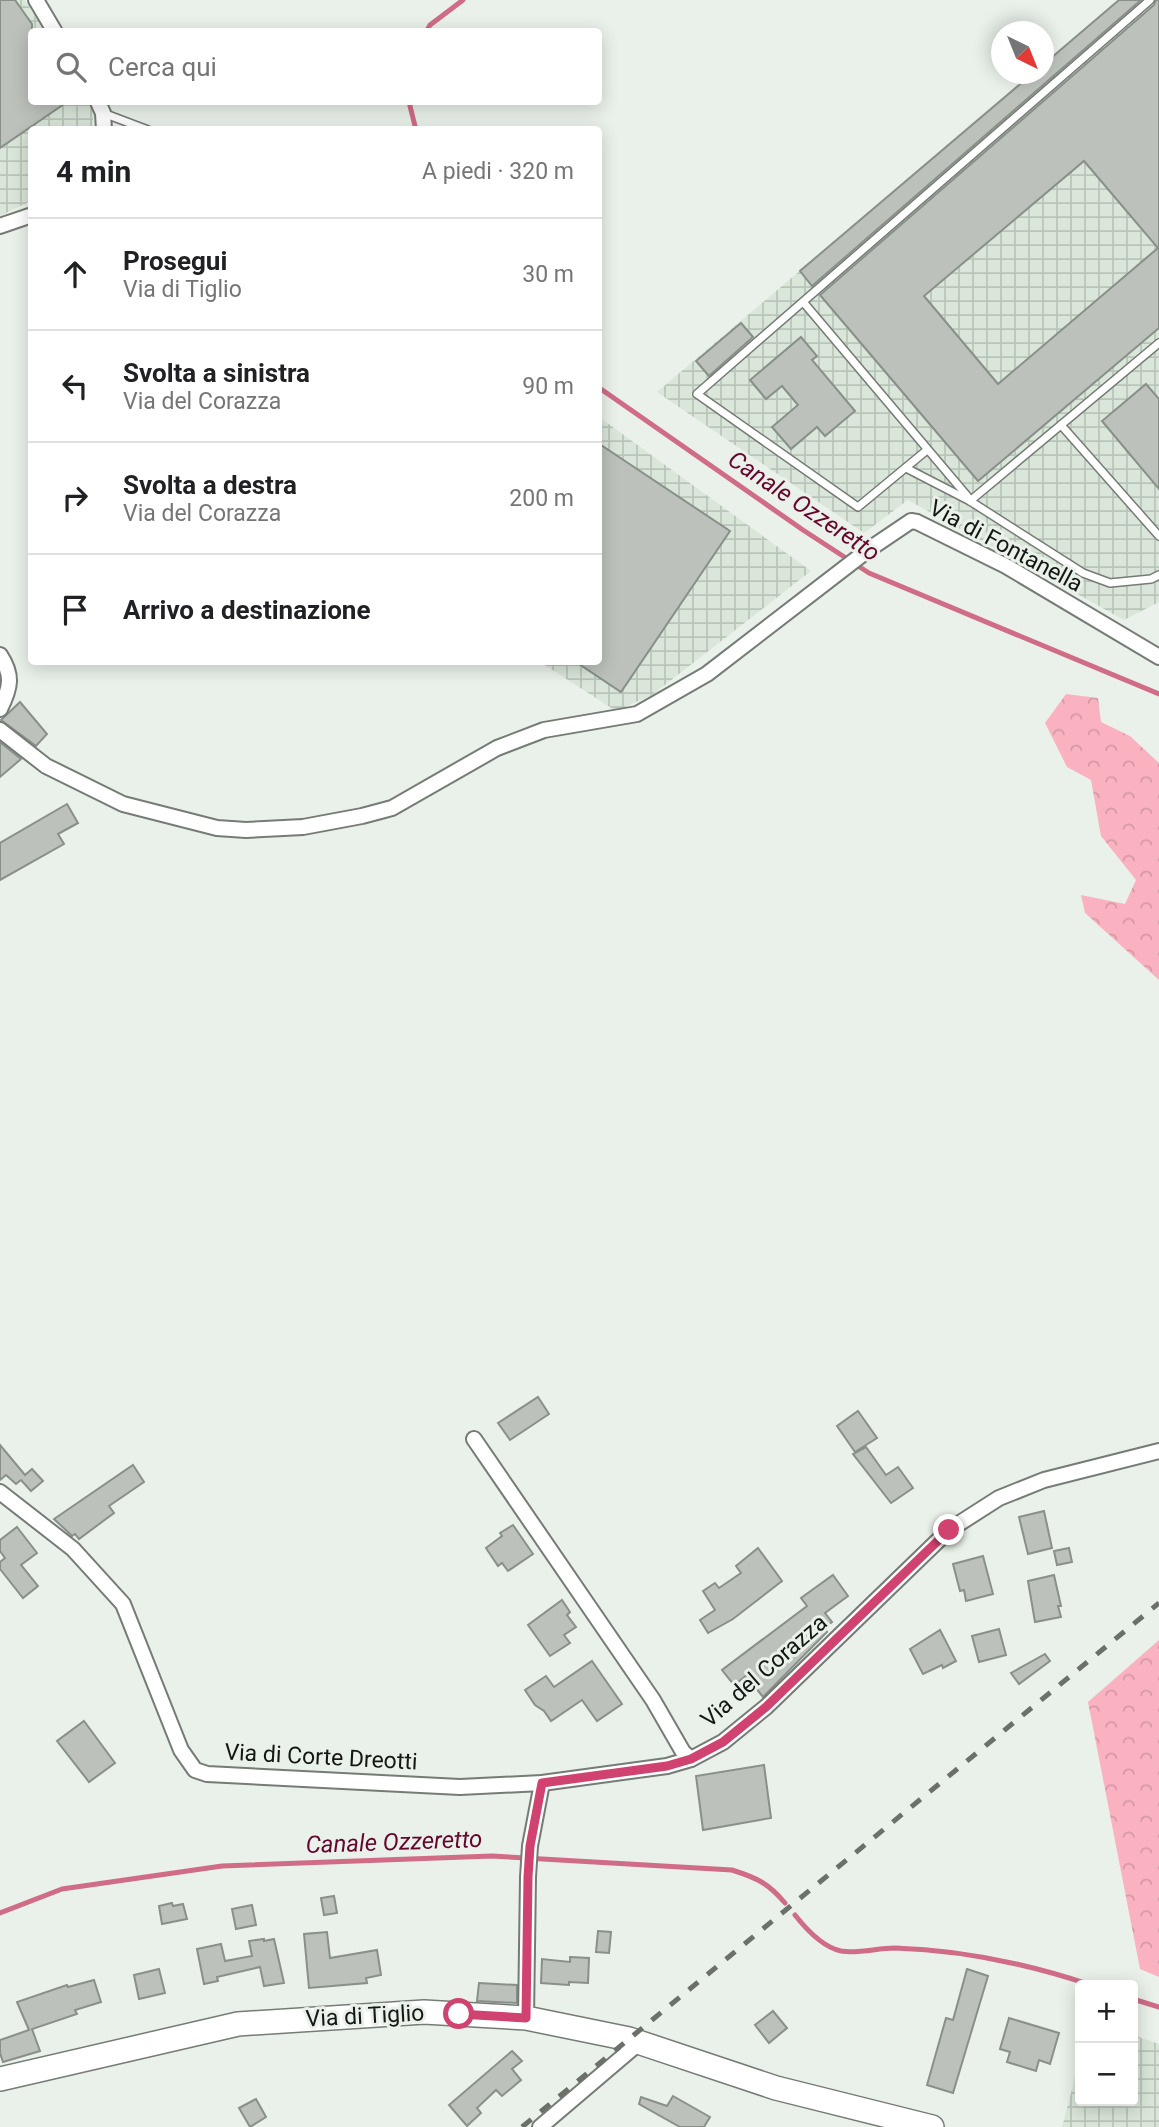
<!DOCTYPE html>
<html lang="it">
<head>
<meta charset="utf-8">
<style>
	:root { --surface:#fff; --page:#f6f6f6; --text:#202124; --muted:#757577; --line:#e0e0e0 }
	body { margin:0; font-family:Roboto,sans-serif; background:var(--page); color:var(--text) }
	.controls { position:absolute; right:21px; bottom:21px; display:grid; overflow:hidden; border-radius:7px; box-shadow:0 4px 18px #0003 }
	.controls button { width:63px; height:63px; display:grid; place-items:center; padding:0; border:0; border-bottom:2px solid var(--line); background:var(--surface); color:var(--text); font:35px sans-serif }
	.compass { position:absolute; left:991px; top:21px; width:63px; height:63px; border-radius:50%; background:var(--surface); box-shadow:0 4px 18px #0003; rotate:137deg }
	.stop { position:absolute; width:21px; height:21px; margin:-16px; border:5px solid #d04270; border-radius:50%; background:#fff }
	.stop.end { background:#d04270; border-color:#fff; box-shadow:0 2px 7px #0008 }
	.list { margin:0; padding:0; list-style:none }
	h2 { display:flex; justify-content:space-between; align-items:center; height:91px; margin:0; padding:0 28px; font-size:30px }
	h2 small { font-size:23px; font-weight:400; color:var(--muted) }
	.list li { display:grid; grid-template-columns:46px 1fr auto; gap:21px; align-items:center; box-sizing:border-box; height:112px; padding:0 28px; border-top:2px solid var(--line) }
	.list b { display:block; font-size:26px; white-space:nowrap }
	.list p { margin:0; font-size:23px; white-space:nowrap; color:var(--muted) }
	.list em { font-size:23px; font-style:normal; color:var(--muted) }
	.icon { flex:none; width:38px; height:38px; fill:none; stroke:currentColor; stroke-width:2; stroke-linecap:round; stroke-linejoin:round }
	.map { position:relative; flex:none; width:1159px; height:2127px; overflow:hidden }
	.search { position:absolute; background:var(--surface); box-shadow:0 4px 18px #0003; left:28px; top:28px; width:574px; height:77px; display:flex; align-items:center; gap:18px; box-sizing:border-box; padding:0 24px; border-radius:7px; color:var(--muted); font-size:26px }
	.panel { position:absolute; background:var(--surface); box-shadow:0 4px 18px #0003; left:28px; top:126px; width:574px; height:539px; border-radius:7px }
	.map>svg:first-child { display:block }
</style>
</head>
<body>
<div class="map">
<svg width="1159" height="2127" viewBox="0 0 1159 2127">
	<defs>
		<pattern id="industrial-grid" width="8" height="8" patternUnits="userSpaceOnUse" patternTransform="scale(1.75)"><rect width="8" height="8" fill="#dae6d9"/><path d="M0 4h8M4 0v8" fill="none" stroke="#bac5b9"/></pattern>
		<pattern id="forest-crowns" width="20" height="18" patternUnits="userSpaceOnUse" patternTransform="scale(1.75)"><rect width="20" height="18" fill="#fab2c1"/><path d="M2 6a3 3 0 1 1 6 0M12 15a3 3 0 1 1 6 0" fill="none" stroke="#d598a5"/></pattern>
	</defs>
	<rect width="100%" height="100%" fill="#eaf1ea"/>
	<!-- industrial -->
	<g fill="url(#industrial-grid)">
		<polygon points="0,0 25,0 44,31 32,32 32,102 89,102 94,109 92,129 32,130 31,201 0,216"/>
		<polygon points="1119,0 1159,0 1159,602 1124,620 908,500 864,533 657,392 1032,74 1044,74 1044,64"/>
		<polygon points="599,417 811,571 652,695 616,711 540,662 598,662"/>
		<polygon points="1133,2035 1159,2044 1159,2127 1062,2127 1080,2059 1080,2101 1133,2101"/>
	</g>
	<!-- forest -->
	<g fill="url(#forest-crowns)">
		<polygon points="1066,694 1098,698 1101,722 1130,736 1159,763 1159,980 1085,913 1081,895 1125,904 1136,880 1101,836 1091,780 1067,767 1045,723"/>
		<polygon points="1159,1640 1159,1977 1140,1969 1088,1702"/>
	</g>
	<g fill="none" stroke-linecap="round" stroke-linejoin="round">
		<!-- stream -->
		<g stroke="#d06c86" stroke-width="5">
			<polyline points="426,32 430,25 463,0"/>
			<polyline points="409,102 416,130"/>
			<polyline points="598,387 803,530 869,573 1159,694"/>
			<path d="M0,1913L62,1889L222,1866L492,1856L732,1870C757,1878 768,1883 785,1903"/>
			<path d="M795,1915C806,1929 822,1947 841,1951C858,1954 877,1948 895,1948C962,1950 1028,1964 1091,1985"/>
			<polyline points="1133,1999 1159,2007"/>
		</g>
	</g>
	<!-- building -->
	<g fill="#bcc2bb" stroke="#898f89" stroke-width="2" fill-rule="evenodd">
		<polygon points="0,0 15,0 32,24 32,102 67,102 0,148"/>
		<polygon points="1119,0 1141,0 812,286 800,271 1032,74 1044,74 1044,64"/>
		<path d="M1156,0H1159V328L978,481L820,295L1154,5ZM1084,161L1158,248L998,384L924,296Z"/>
		<polygon points="741,323 753,337 709,376 696,361"/>
		<polygon points="801,337 817,356 812,360 855,411 825,436 817,427 791,449 772,427 798,405 782,386 766,399 750,380"/>
		<polygon points="1146,384 1159,399 1159,489 1102,421"/>
		<polygon points="598,443 730,531 621,692 576,662 598,662"/>
		<polygon points="20,702 47,734 36,746 1,720"/>
		<polygon points="0,742 21,759 0,777"/>
		<polygon points="67,804 78,823 58,834 64,844 0,880 0,843"/>
		<polygon points="538,1397 549,1414 510,1440 498,1423"/>
		<polygon points="858,1411 877,1438 855,1452 837,1426"/>
		<polygon points="0,1445 25,1475 32,1469 43,1481 31,1491 21,1480 16,1484 6,1475 0,1480"/>
		<polygon points="866,1447 886,1475 898,1467 913,1488 891,1503 853,1454"/>
		<polygon points="133,1465 144,1482 109,1506 114,1513 79,1539 75,1534 72,1536 70,1534 54,1519"/>
		<polygon points="1044,1511 1052,1548 1028,1554 1019,1517"/>
		<polygon points="513,1525 533,1554 508,1571 502,1563 498,1566 486,1548 502,1536 500,1533"/>
		<polygon points="17,1527 37,1553 21,1565 38,1586 23,1598 0,1569 0,1562 5,1558 0,1551 0,1540"/>
		<polygon points="758,1548 782,1581 733,1619 708,1633 700,1620 715,1610 703,1591 715,1583 719,1588 741,1573 736,1566"/>
		<polygon points="1069,1548 1072,1562 1057,1565 1054,1551"/>
		<polygon points="983,1556 993,1594 966,1601 964,1590 960,1591 953,1564"/>
		<polygon points="833,1575 848,1596 825,1613 832,1622 824,1628 827,1632 763,1697 746,1676 734,1685 722,1670 807,1606 801,1598"/>
		<polygon points="1054,1575 1061,1606 1058,1606 1061,1617 1035,1622 1028,1581"/>
		<polygon points="562,1600 570,1612 567,1615 576,1627 564,1635 570,1643 550,1656 528,1625"/>
		<polygon points="999,1629 1006,1655 979,1662 972,1636"/>
		<polygon points="940,1630 956,1661 943,1668 942,1665 923,1674 910,1649"/>
		<polygon points="1045,1654 1050,1661 1019,1684 1011,1673"/>
		<polygon points="592,1661 622,1704 597,1721 582,1700 551,1721 544,1711 535,1705 525,1690 546,1676 554,1687"/>
		<polygon points="84,1721 115,1763 89,1782 57,1741"/>
		<polygon points="764,1765 771,1818 703,1830 696,1776"/>
		<polygon points="334,1896 337,1913 324,1915 321,1898"/>
		<polygon points="172,1903 173,1906 183,1904 187,1919 162,1924 159,1906"/>
		<polygon points="252,1905 256,1925 236,1929 232,1909"/>
		<polygon points="598,1931 611,1932 609,1953 596,1952"/>
		<polygon points="327,1932 330,1958 377,1950 381,1975 366,1978 367,1983 309,1988 304,1934"/>
		<polygon points="264,1939 264,1941 274,1939 284,1983 264,1986 260,1967 217,1977 218,1981 204,1984 197,1949 221,1944 225,1961 252,1956 249,1941"/>
		<polygon points="570,1957 589,1958 588,1983 569,1982 569,1985 541,1983 542,1959 570,1962"/>
		<polygon points="159,1969 165,1993 139,1999 134,1975"/>
		<polygon points="967,1969 988,1976 953,2093 927,2085 946,2018 953,2020"/>
		<polygon points="94,1980 101,2002 75,2010 77,2014 32,2029 40,2051 3,2062 0,2053 0,2040 29,2030 17,2002 67,1985 68,1987"/>
		<polygon points="479,1983 517,1985 517,2003 477,2001"/>
		<polygon points="773,2011 787,2028 769,2043 755,2025"/>
		<polygon points="1009,2018 1059,2033 1050,2064 1039,2060 1036,2071 1007,2062 1010,2052 1000,2049"/>
		<polygon points="512,2051 522,2061 512,2069 521,2080 502,2096 496,2090 477,2108 481,2113 467,2126 449,2105"/>
		<polygon points="673,2096 710,2117 704,2127 680,2127 639,2104 641,2097 667,2106"/>
		<polygon points="256,2099 266,2117 250,2127 239,2108"/>
	</g>
	<g fill="none" stroke-linecap="round" stroke-linejoin="round">
		<defs>
			<g id="service">
				<polyline points="103,113 148,130"/>
				<polyline points="804,303 968,497"/>
				<polyline points="1061,425 1159,536"/>
				<polyline points="927,450 858,507 697,394 1150,0"/>
				<polyline points="906,468 970,501 1083,573 1110,583 1151,579 1159,575"/>
				<polyline points="970,501 1159,343"/>
			</g>
			<g id="minor">
				<polyline points="36,0 55,32"/>
				<polyline points="98,102 103,113 104,130"/>
				<polyline points="0,226 32,215"/>
				<path d="M0,655C13,675 11,687 0,709"/>
				<polyline points="0,730 46,766 123,804 217,828 246,830 303,827 362,816 392,808 497,748 544,730 637,714 707,674 868,550 911,521 917,522 1006,566 1159,657"/>
				<polyline points="474,1439 653,1700 683,1752 691,1759"/>
				<polyline points="0,1492 73,1549 123,1604 181,1750 195,1770 207,1774 460,1787 542,1783 667,1766 691,1759 723,1742 766,1707 949,1530 999,1498 1044,1480 1159,1451"/>
				<polyline points="526,2018 528,1877 530,1846 542,1783"/>
				<polyline points="540,2127 640,2042"/>
			</g>
			<polyline id="primary" points="0,2079 238,2024 424,2012 526,2018 629,2039 776,2088 932,2127"/>
		</defs>
		<!-- service casing -->
		<use href="#service" stroke="#757b75" stroke-width="10"/>
		<!-- minor casing -->
		<use href="#minor" stroke="#757b75" stroke-width="18"/>
		<!-- primary casing -->
		<use href="#primary" stroke="#757b75" stroke-width="26"/>
		<!-- service -->
		<use href="#service" stroke="#fff" stroke-width="7"/>
		<!-- minor -->
		<use href="#minor" stroke="#fff" stroke-width="14"/>
		<!-- primary -->
		<use href="#primary" stroke="#fff" stroke-width="23"/>
		<!-- rail -->
		<polyline stroke="#6b706b" stroke-width="5" stroke-dasharray="12 12" stroke-linecap="butt" points="522,2127 1159,1603"/>
	</g>
	<g fill="none" stroke-linecap="round" stroke-linejoin="round">
		<!-- route -->
		<polyline stroke="#d04270" stroke-width="9" points="459,2014 526,2018 528,1877 530,1846 542,1783 667,1766 691,1759 723,1742 766,1707 949,1530"/>
	</g>
	<g text-anchor="middle" dominant-baseline="central" stroke-width="6" stroke-linejoin="round" paint-order="stroke">
		<!-- street labels -->
		<g font-size="23" fill="#141714" stroke="#eaf1ea">
			<text transform="translate(1006 546) rotate(28)">Via di Fontanella</text>
			<text transform="translate(764 1671) rotate(-41)">Via del Corazza</text>
			<text transform="translate(321 1757) rotate(3)">Via di Corte Dreotti</text>
			<text transform="translate(365 2016) rotate(-3)">Via di Tiglio</text>
		</g>
		<!-- water labels -->
		<g font-size="24" font-style="italic" fill="#66062d" stroke="#eaf1ea">
			<text transform="translate(804 506) rotate(34)">Canale Ozzeretto</text>
			<text transform="translate(394 1842) rotate(-2)">Canale Ozzeretto</text>
		</g>
	</g>
</svg>
<div class="controls">
<button>+</button>
<button>−</button>
</div>
<svg class="compass" viewBox="-18 -18 36 36"><path d="M0-13l5 13h-10z" fill="#e53935"/><path d="M0 13l5-13h-10z" fill="#757577"/></svg>
<div class="stop" style="left:459px;top:2014px"></div>
<div class="stop end" style="left:949px;top:1530px"></div>
<div class="search"><svg class="icon" aria-label="search" viewBox="0 0 24 24"><circle cx="10" cy="10" r="6"/><path d="M15 15l6 6"/></svg>Cerca qui</div>
<section class="panel">
<h2>4 min<small>A piedi · 320 m</small></h2>
<ul class="list">
<li><svg class="icon" aria-label="ahead" viewBox="0 0 24 24"><path d="M12 20V5M6 11l6-6 6 6"/></svg><div><b>Prosegui</b><p>Via di Tiglio</p></div><em>30 m</em></li>
<li><svg class="icon" aria-label="left" viewBox="0 0 24 24"><path d="M17 20v-9H6M10 6l-5 5 5 5"/></svg><div><b>Svolta a sinistra</b><p>Via del Corazza</p></div><em>90 m</em></li>
<li><svg class="icon" aria-label="right" viewBox="0 0 24 24"><path d="M7 20v-9h11M14 6l5 5-5 5"/></svg><div><b>Svolta a destra</b><p>Via del Corazza</p></div><em>200 m</em></li>
<li><svg class="icon" aria-label="arrive" viewBox="0 0 24 24"><path d="M6 21V4h12l-3 4 3 4H6"/></svg><div><b>Arrivo a destinazione</b></div></li>
</ul>
</section>
</div>
</body>
</html>
